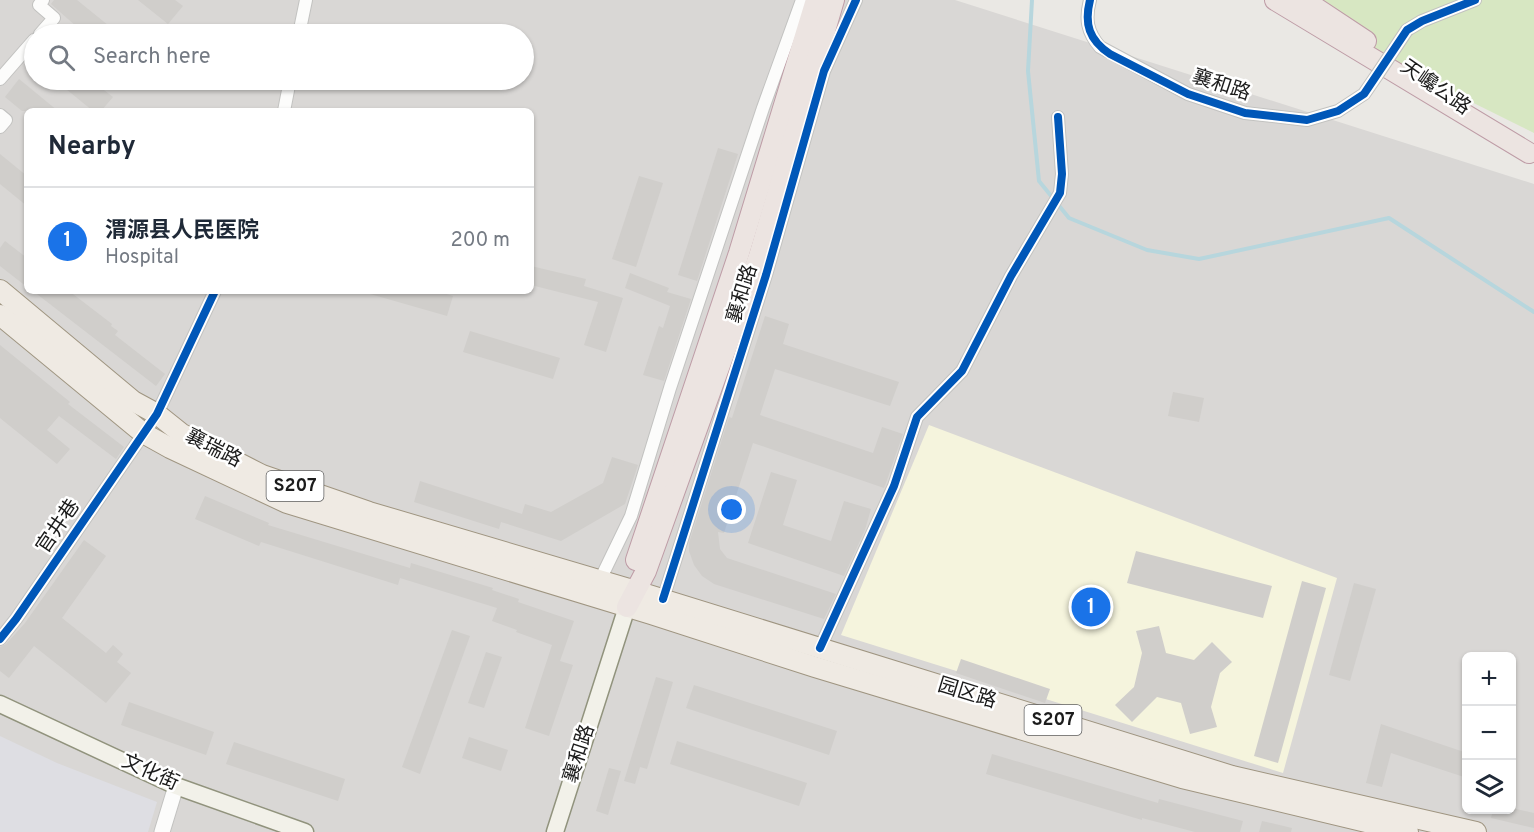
<!DOCTYPE html>
<html lang="en">
<head>
<meta charset="utf-8">
<style>
	:root { --surface:#fff; --page:#f6f6f7; --text:#1f2937; --muted:#747a83; --line:#e0e1e3; --accent:#1a73e8 }
	body { margin:0; font-family:Overpass,"Noto Sans SC",sans-serif; background:var(--page); color:var(--text) }
	.controls { position:absolute; right:18px; bottom:18px; display:grid; overflow:hidden; border-radius:9px; box-shadow:0 2px 4px #0004 }
	.controls button { width:54px; height:54px; display:grid; place-items:center; padding:0; border:0; border-bottom:2px solid var(--line); background:var(--surface); color:var(--text); font:30px sans-serif }
	.you { position:absolute; left:732px; top:510px; width:21px; height:21px; margin:-15px; border:4px solid #fff; border-radius:50%; background:#1a73e8; box-shadow:0 0 0 9px #1a73e833 }
	.badge { display:grid; place-items:center; width:39px; height:39px; border-radius:50%; background:var(--accent); color:#fff; font-size:20px; font-weight:700 }
	.pin { position:absolute; translate:-50% -50%; border:3px solid #fff; box-shadow:0 2px 6px #0006 }
	.list { margin:0; padding:0; list-style:none }
	h2 { display:flex; justify-content:space-between; align-items:center; height:78px; margin:0; padding:0 24px; font-size:26px }
	h2 small { font-size:20px; font-weight:400; color:var(--muted) }
	.list li { display:grid; grid-template-columns:39px 1fr auto; gap:18px; align-items:center; box-sizing:border-box; height:108px; padding:0 24px; border-top:2px solid var(--line) }
	.list b { display:block; font-size:22px; white-space:nowrap }
	.list p { margin:0; font-size:20px; white-space:nowrap; color:var(--muted) }
	.list em { font-size:20px; font-style:normal; color:var(--muted) }
	.icon { flex:none; width:33px; height:33px; fill:none; stroke:currentColor; stroke-width:2; stroke-linecap:round; stroke-linejoin:round }
	.map { position:relative; flex:none; width:1534px; height:832px; overflow:hidden }
	.search { position:absolute; background:var(--surface); box-shadow:0 2px 4px #0004; left:24px; top:24px; width:510px; height:66px; display:flex; align-items:center; gap:15px; box-sizing:border-box; padding:0 21px; border-radius:33px; color:var(--muted); font-size:22px }
	.panel { position:absolute; background:var(--surface); box-shadow:0 2px 4px #0004; left:24px; top:108px; width:510px; height:186px; border-radius:9px }
	.map>svg:first-child { display:block }
</style>
</head>
<body>
<div class="map">
<svg width="1534" height="832" viewBox="0 0 1534 832">
	<rect width="100%" height="100%" fill="#eae8e4"/>
	<!-- residential -->
	<path fill="#d9d7d5" fill-rule="evenodd" d="M0,0H955L1534,184V832H0ZM34,34H524V80H34ZM27,111H531V291H27ZM1466,656H1512V810H1466Z"/>
	<!-- education -->
	<polygon fill="#f5f4dd" points="929,425 1337,578 1283,773 841,635"/>
	<!-- grass -->
	<polygon fill="#d7e7c2" points="1266,0 1534,0 1534,133"/>
	<!-- plaza -->
	<polygon fill="#dedee3" points="0,736 57,763 157,802 148,832 0,832"/>
	<g fill="none" stroke-linecap="round" stroke-linejoin="round">
		<!-- stream -->
		<polyline stroke="#b7d6dd" stroke-width="4" points="1032,0 1028,71 1039,181 1069,218 1147,250 1199,259 1389,218 1534,312"/>
	</g>
	<!-- building -->
	<g fill="#d0cecb">
		<polygon points="54,0 77,0 119,34 85,34 51,4"/>
		<polygon points="138,0 175,0 183,6 168,24"/>
		<polygon points="19,79 58,111 22,111 5,97"/>
		<polygon points="55,80 91,80 113,97 101,111 93,111"/>
		<polygon points="718,148 738,154 697,281 678,275"/>
		<polygon points="0,154 27,176 27,206 0,184"/>
		<polygon points="639,176 663,183 636,267 612,259"/>
		<polygon points="5,241 27,258 27,287 0,266 0,248"/>
		<polygon points="531,266 586,279 584,286 623,298 606,352 584,345 598,302 531,285"/>
		<polygon points="630,273 669,288 667,292 691,299 664,381 643,375 659,326 663,328 670,306 625,288"/>
		<polygon points="33,291 69,291 112,324 111,326 118,331 115,335 165,374 156,386"/>
		<polygon points="370,291 437,291 453,296 447,316 370,294"/>
		<polygon points="765,316 789,324 783,344 899,382 890,406 775,369 760,415 873,453 882,427 903,434 886,483 884,488 753,443 724,533 718,532 720,549 727,558 836,594 824,619 714,584 702,576 694,565 689,551 689,543 729,417 732,418"/>
		<polygon points="470,331 560,358 553,379 463,352"/>
		<polygon points="0,345 70,402 68,404 124,447 116,459 59,416 47,430 70,449 57,464 0,418"/>
		<polygon points="1173,392 1204,398 1199,422 1168,416"/>
		<polygon points="612,457 638,465 625,504 561,541 501,522 499,529 414,502 420,481 522,514 525,504 551,512 603,483"/>
		<polygon points="771,472 797,480 783,525 831,541 844,501 871,509 865,530 844,576 748,543"/>
		<polygon points="205,496 269,523 268,525 410,568 411,563 493,588 492,590 519,599 518,602 574,621 560,661 573,665 549,736 525,728 552,645 516,632 517,630 492,621 497,608 400,578 398,585 261,542 259,546 195,519"/>
		<polygon points="84,540 106,556 62,618 106,653 113,645 123,654 117,662 131,673 106,703 34,646 9,678 0,671 0,647 6,644 25,623"/>
		<polygon points="1136,551 1272,586 1263,618 1127,583"/>
		<polygon points="1302,581 1326,588 1278,763 1254,756"/>
		<polygon points="1354,583 1376,589 1350,681 1329,675"/>
		<polygon points="1159,626 1166,653 1194,660 1212,642 1232,662 1220,673 1211,707 1217,727 1190,734 1181,703 1157,697 1132,722 1115,705 1134,687 1142,653 1136,631"/>
		<polygon points="452,630 470,636 420,774 402,767"/>
		<polygon points="486,652 502,657 484,708 468,703"/>
		<polygon points="961,659 1050,689 1045,703 956,673"/>
		<polygon points="656,677 673,682 647,769 640,767 635,784 624,781"/>
		<polygon points="694,685 837,731 829,755 686,708"/>
		<polygon points="129,702 214,732 206,755 121,725"/>
		<polygon points="1381,724 1467,753 1467,778 1391,753 1382,787 1366,783"/>
		<polygon points="469,737 508,750 501,771 462,758"/>
		<polygon points="677,741 807,783 799,806 670,764"/>
		<polygon points="234,742 345,779 338,801 226,764"/>
		<polygon points="992,754 1158,803 1159,799 1243,821 1240,832 1195,832 1142,818 1142,820 986,774"/>
		<polygon points="609,768 621,771 608,815 596,811"/>
		<polygon points="1512,808 1534,813 1534,828 1491,818 1493,810 1512,810"/>
		<polygon points="1262,821 1292,828 1291,832 1259,832"/>
	</g>
	<g fill="none" stroke-linecap="round" stroke-linejoin="round">
		<defs>
			<g id="minor">
				<path d="M1090,0C1085,19 1087,32 1100,47L1188,94L1245,113L1307,120L1338,111L1364,94L1377,75"/>
				<polyline points="1407,30 1422,21 1475,0"/>
				<polyline points="40,34 54,18 39,5 43,0"/>
				<polyline points="299,34 306,0"/>
				<polyline points="0,79 34,40"/>
				<polyline points="284,111 290,80"/>
				<polyline points="0,115 6,120 0,127"/>
				<polyline points="600,580 631,516 670,388 763,108 802,0"/>
				<polyline points="663,599 766,275 824,71 856,0"/>
				<polyline points="0,639 16,619 157,414 215,291"/>
				<polyline points="820,648 894,486 917,417 962,371 1011,276 1060,193 1062,174 1058,117"/>
			</g>
			<polyline id="tertiary" points="162,832 176,786"/>
			<g id="secondary">
				<polyline points="0,704 176,786 305,832"/>
				<polyline points="555,832 627,607"/>
			</g>
			<g id="primary">
				<polyline points="0,290 133,401 157,414 182,434 262,475 369,512 636,591 1232,776 1476,832"/>
				<polyline points="0,315 143,433 170,448 287,503 651,614 815,667 1182,778 1408,832"/>
			</g>
			<g id="trunk">
				<polyline points="1275,0 1529,153"/>
				<polyline points="1304,0 1366,41"/>
				<polyline points="636,560 739,253 816,0"/>
				<polyline points="627,607 646,571 759,256 834,0"/>
			</g>
		</defs>
		<!-- minor casing -->
		<use href="#minor" stroke="#c2c2c0" stroke-width="14"/>
		<!-- tertiary casing -->
		<use href="#tertiary" stroke="#c2c2c0" stroke-width="17"/>
		<!-- secondary casing -->
		<use href="#secondary" stroke="#91937d" stroke-width="19"/>
		<!-- primary casing -->
		<use href="#primary" stroke="#9f9581" stroke-width="22"/>
		<!-- trunk casing -->
		<use href="#trunk" stroke="#be9ca6" stroke-width="22"/>
		<!-- minor -->
		<use href="#minor" stroke="#fcfcfb" stroke-width="12"/>
		<!-- tertiary -->
		<use href="#tertiary" stroke="#fcfcfb" stroke-width="15"/>
		<!-- secondary -->
		<use href="#secondary" stroke="#f2f1e9" stroke-width="16"/>
		<!-- primary -->
		<use href="#primary" stroke="#efeae3" stroke-width="20"/>
		<!-- trunk -->
		<use href="#trunk" stroke="#ece4e1" stroke-width="20"/>
		<defs>
			<polyline id="minor-bridge" points="1377,75 1407,30"/>
		</defs>
		<!-- minor-bridge casing -->
		<use href="#minor-bridge" stroke="#c2c2c0" stroke-width="14" stroke-linecap="butt"/>
		<!-- minor-bridge -->
		<use href="#minor-bridge" stroke="#fcfcfb" stroke-width="12"/>
		<defs>
			<g id="cycleway">
				<path d="M1090,0C1084,24 1089,40 1110,54L1188,94L1245,113L1307,120L1338,111L1364,94L1407,30L1422,21L1475,0"/>
				<polyline points="663,599 766,275 824,71 856,0"/>
				<polyline points="0,639 16,619 157,414 215,291"/>
				<polyline points="820,648 894,486 917,417 962,371 1011,276 1060,193 1062,174 1058,117"/>
			</g>
		</defs>
		<!-- cycleway casing -->
		<use href="#cycleway" stroke="#fff" stroke-width="11"/>
		<!-- cycleway -->
		<use href="#cycleway" stroke="#0057b8" stroke-width="8"/>
	</g>
	<g text-anchor="middle" dominant-baseline="central" stroke-width="5" stroke-linejoin="round" paint-order="stroke">
		<!-- shield labels -->
		<g fill="#fff" stroke="#5f5f5f" stroke-width="1.5">
			<rect x="266.5" y="471" width="57" height="30" rx="4.5"/>
			<rect x="1024.5" y="705" width="57" height="30" rx="4.5"/>
		</g>
		<g font-size="18" font-weight="bold" fill="#1b1b1b">
			<text x="295" y="486">S207</text>
			<text x="1053" y="720">S207</text>
		</g>
		<!-- street labels -->
		<g font-size="20" fill="#1b1b1b" stroke="#fff">
			<text transform="translate(1221 86) rotate(18)">襄和路</text>
			<text transform="translate(1435 88) rotate(35)">天巉公路</text>
			<text transform="translate(743 294) rotate(-73)">襄和路</text>
			<text transform="translate(213 449) rotate(27)">襄瑞路</text>
			<text transform="translate(59 527) rotate(-56)">官井巷</text>
			<text transform="translate(967 694) rotate(17)">园区路</text>
			<text transform="translate(580 754) rotate(-72)">襄和路</text>
			<text transform="translate(150 773) rotate(24)">文化街</text>
		</g>
	</g>
</svg>
<div class="controls">
<button>+</button>
<button>−</button>
<button><svg class="icon" aria-label="layers" viewBox="0 0 24 24"><path d="M12 4l9 5-9 5-9-5zM3 14l9 5 9-5"/></svg></button>
</div>
<div class="you"></div>
<div class="pin badge" style="left:1091px;top:607px">1</div>
<div class="search"><svg class="icon" aria-label="search" viewBox="0 0 24 24"><circle cx="10" cy="10" r="6"/><path d="M15 15l6 6"/></svg>Search here</div>
<section class="panel">
<h2>Nearby<small></small></h2>
<ul class="list">
<li><span class="badge">1</span><div><b>渭源县人民医院</b><p>Hospital</p></div><em>200 m</em></li>
</ul>
</section>
</div>
</body>
</html>
